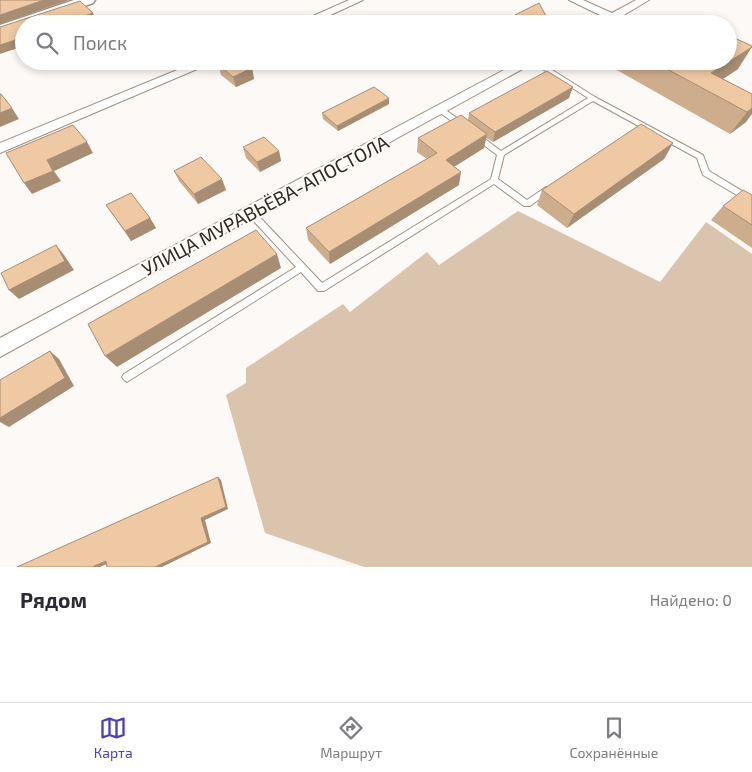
<!DOCTYPE html>
<html lang="ru">
<head>
<meta charset="utf-8">
<style>
	:root { --surface:#fff; --page:#f7f7f7; --text:#2b2b33; --muted:#7c7c81; --line:#e1e1e2; --accent:#4b41b7 }
	body { margin:0; font-family:"Exo 2",sans-serif; background:var(--page); color:var(--text) }
	.list { margin:0; padding:0; list-style:none }
	h2 { display:flex; justify-content:space-between; align-items:center; height:65px; margin:0; padding:0 20px; font-size:21px }
	h2 small { font-size:16px; font-weight:400; color:var(--muted) }
	.icon { flex:none; width:28px; height:28px; fill:none; stroke:currentColor; stroke-width:2; stroke-linecap:round; stroke-linejoin:round }
	.map { position:relative; flex:none; width:752px; height:567px; overflow:hidden }
	.search { position:absolute; background:var(--surface); box-shadow:0 2px 8px #0003; left:15px; right:15px; top:15px; height:55px; display:flex; align-items:center; gap:12px; box-sizing:border-box; padding:0 18px; border-radius:28px; color:var(--muted); font-size:19px }
	.sheet { height:135px; background:var(--surface) }
	nav { display:flex; justify-content:space-around; align-items:center; box-sizing:border-box; height:70px; border-top:1px solid var(--line); background:var(--surface); font-size:14px; color:var(--muted) }
	nav a { display:grid; justify-items:center; gap:2px }
	nav .on { color:var(--accent) }
	.map>svg:first-child { display:block }
</style>
</head>
<body>
<div class="map">
<svg width="752" height="567" viewBox="0 0 752 567">
	<rect width="100%" height="100%" fill="#fdf9f6"/>
	<!-- green -->
	<polygon fill="#dbc4ad" points="518,211 660,282 706,222 752,254 752,567 364,567 265,533 226,395 246,383 246,368 343,304 350,312 427,252 439,265"/>
	<g fill="none" stroke-linecap="round" stroke-linejoin="round">
		<defs>
			<g id="service">
				<polygon points="530,61 538,61 595,97 703,155 709,171 752,197 752,204 703,175 697,158 593,101 504,155 498,179 527,200 546,187 552,187 553,189 530,206 524,206 494,184 324,291 318,291 301,272 130,380 127,382 124,380 122,377 124,374 296,267 248,215 247,213 248,211 254,211 322,283 491,179 497,155 473,137 473,133 477,133 501,151 588,98"/>
				<polygon points="439,108 443,108 465,124 465,128 461,128 439,112"/>
			</g>
			<g id="minor">
				<polygon points="349,0 363,0 311,24 295,24"/>
				<polygon points="569,0 583,0 612,13 636,0 649,0 609,24 594,24 604,17"/>
				<polygon points="199,61 216,61 0,153 0,143"/>
				<polygon points="521,61 537,61 0,357 0,338"/>
			</g>
			<polygon id="tertiary" points="74,0 95,0 93,3 33,24 24,24 24,27 0,34 0,25"/>
		</defs>
		<!-- service casing -->
		<use href="#service" stroke="#a08f7f" stroke-width="2"/>
		<!-- minor casing -->
		<use href="#minor" stroke="#a08f7f" stroke-width="2"/>
		<!-- tertiary casing -->
		<use href="#tertiary" stroke="#a08f7f" stroke-width="3"/>
		<!-- service -->
		<use href="#service" fill="#fff" fill-rule="evenodd"/>
		<!-- minor -->
		<use href="#minor" fill="#fff" fill-rule="evenodd"/>
		<!-- tertiary -->
		<use href="#tertiary" fill="#fff" fill-rule="evenodd"/>
	</g>
	<!-- wall -->
	<g fill="#cead8d">
		<polygon points="618,61 728,61 738,69 723,79 752,94 746,122 730,134 615,69"/>
		<polygon points="218,64 252,68 254,79 236,87 221,75"/>
		<polygon points="569,98 493,142 486,138 484,148 454,167 459,185 330,264 308,240 306,228 427,159 417,152 418,138 468,121 469,113"/>
		<polygon points="389,104 338,131 323,119 322,113"/>
		<polygon points="673,143 664,159 567,228 537,205 542,190"/>
		<polygon points="243,147 279,151 281,161 260,172 246,158"/>
		<polygon points="174,171 226,190 198,204 179,181"/>
		<polygon points="752,195 752,248 711,220 723,206"/>
		<polygon points="106,205 150,218 156,228 131,241"/>
	</g>
	<!-- shaded-wall -->
	<g fill="#a78d73">
		<polygon points="44,0 69,0 0,24 0,15"/>
		<polygon points="93,13 96,21 87,24 62,24"/>
		<polygon points="546,16 544,24 532,24"/>
		<polygon points="24,37 24,46 0,54 0,45"/>
		<polygon points="752,47 738,69 706,90 711,73"/>
		<polygon points="252,68 254,79 236,87 233,77"/>
		<polygon points="573,87 569,98 493,142 495,132"/>
		<polygon points="389,98 389,104 338,131 337,126"/>
		<polygon points="12,108 19,119 0,127 0,113"/>
		<polygon points="752,108 752,114 746,122 730,134 747,112"/>
		<polygon points="487,134 484,148 444,173 446,160"/>
		<polygon points="87,142 93,153 54,171 61,181 32,194 24,183 47,160"/>
		<polygon points="673,143 664,159 567,228 574,214"/>
		<polygon points="279,151 281,161 260,172 257,162"/>
		<polygon points="461,172 459,185 330,264 329,252"/>
		<polygon points="222,179 226,190 198,204 194,194"/>
		<polygon points="150,218 156,228 131,241 125,231"/>
		<polygon points="56,245 64,255 74,270 19,299 9,290"/>
		<polygon points="277,254 281,268 117,367 105,356"/>
		<polygon points="50,351 59,359 74,386 9,427 0,422 0,418"/>
		<polygon points="218,477 221,480 228,509 205,520 211,543 162,567 155,567 201,518"/>
		<polygon points="106,561 111,562 100,567 92,567"/>
	</g>
	<!-- building -->
	<g fill="#efc9a4" stroke="#a78d73">
		<polygon points="0,0 44,0 0,15"/>
		<polygon points="80,1 93,13 62,24 24,24 24,37 0,45 0,27"/>
		<polygon points="539,3 546,16 532,24 497,24"/>
		<polygon points="693,18 705,24 682,24"/>
		<polygon points="728,35 752,46 752,47 711,73 752,94 752,108 747,112 652,61 728,61"/>
		<polygon points="224,61 244,61 252,68 233,77 218,64"/>
		<polygon points="547,71 573,87 495,132 469,113"/>
		<polygon points="374,87 389,98 337,126 322,113"/>
		<polygon points="0,94 1,94 12,108 0,113"/>
		<polygon points="461,115 487,134 446,160 461,172 329,252 306,228 437,153 418,138"/>
		<polygon points="641,124 673,143 574,214 542,190"/>
		<polygon points="73,125 87,142 47,160 53,171 24,183 6,153"/>
		<polygon points="264,137 279,151 257,162 243,147"/>
		<polygon points="201,157 222,179 194,194 174,171"/>
		<polygon points="743,190 752,195 752,225 723,206"/>
		<polygon points="131,193 150,218 125,231 106,205"/>
		<polygon points="256,230 277,254 105,356 88,324"/>
		<polygon points="56,245 65,261 9,290 1,273"/>
		<polygon points="50,351 65,378 0,418 0,380"/>
		<polygon points="218,477 226,507 201,518 208,542 155,567 107,567 106,561 92,567 17,567"/>
	</g>
	<g text-anchor="middle" dominant-baseline="central" stroke-width="4.5" stroke-linejoin="round" paint-order="stroke">
		<!-- street labels -->
		<g font-size="19" fill="#2e2720" stroke="#fdf9f6">
			<text transform="translate(265 205) rotate(-28)">УЛИЦА МУРАВЬЁВА-АПОСТОЛА</text>
		</g>
	</g>
</svg>
<div class="search"><svg class="icon" aria-label="search" viewBox="0 0 24 24"><circle cx="10" cy="10" r="6"/><path d="M15 15l6 6"/></svg>Поиск</div>
</div>
<section class="sheet">
<h2>Рядом<small>Найдено: 0</small></h2>
<ul class="list">
</ul>
</section>
<nav>
<a class="on"><svg class="icon" aria-label="map" viewBox="0 0 24 24"><path d="M3 6l6-2 6 2 6-2v14l-6 2-6-2-6 2zM9 4v14M15 6v14"/></svg>Карта</a>
<a><svg class="icon" aria-label="directions" viewBox="0 0 24 24"><path d="M12 3l9 9-9 9-9-9zM9 14v-3h6M13 9l2 2-2 2"/></svg>Маршрут</a>
<a><svg class="icon" aria-label="saved" viewBox="0 0 24 24"><path d="M7 4h10v16l-5-4-5 4z"/></svg>Сохранённые</a>
</nav>
</body>
</html>
